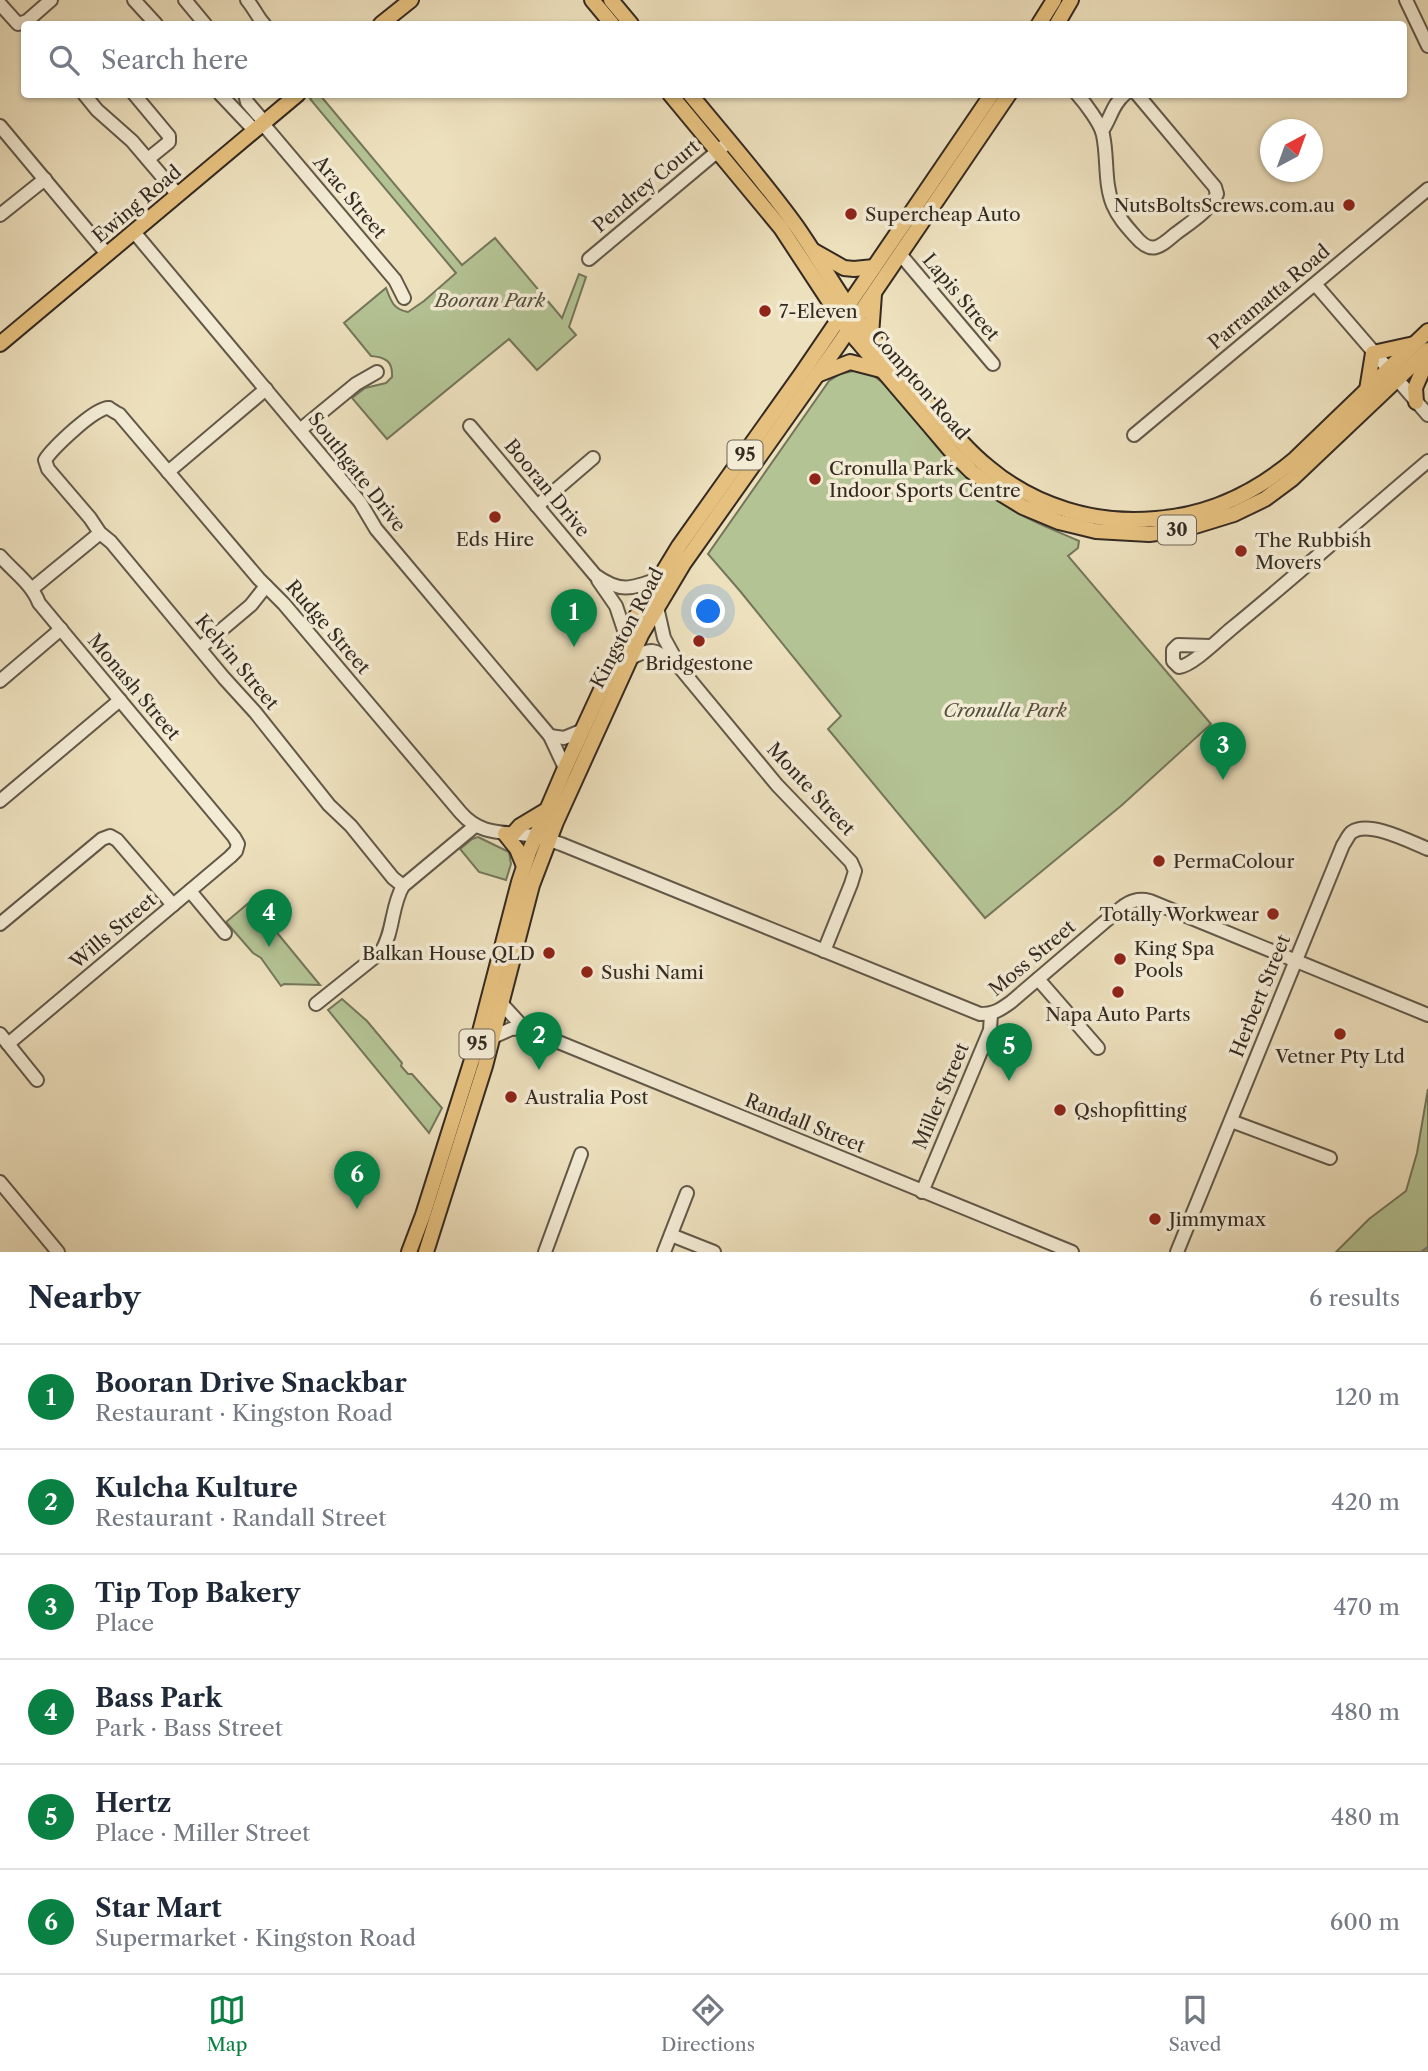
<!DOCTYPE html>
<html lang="en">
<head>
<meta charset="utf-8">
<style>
	:root { --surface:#fff; --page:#f2f2f3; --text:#1f2937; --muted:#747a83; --line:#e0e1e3; --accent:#0b8043 }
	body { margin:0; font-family:"Libre Caslon Text",serif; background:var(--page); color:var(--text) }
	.compass { position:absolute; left:1260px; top:119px; width:63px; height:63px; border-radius:50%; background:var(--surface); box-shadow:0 2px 5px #0004; rotate:41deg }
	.you { position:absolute; left:709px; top:612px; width:24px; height:24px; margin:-18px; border:5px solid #fff; border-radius:50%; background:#1a73e8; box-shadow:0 0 0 10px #1a73e833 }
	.badge { display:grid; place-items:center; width:46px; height:46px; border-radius:50%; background:var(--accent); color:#fff; font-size:23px; font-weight:700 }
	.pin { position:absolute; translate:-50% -58px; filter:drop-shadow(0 2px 4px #0008) }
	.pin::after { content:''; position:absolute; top:37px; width:24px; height:21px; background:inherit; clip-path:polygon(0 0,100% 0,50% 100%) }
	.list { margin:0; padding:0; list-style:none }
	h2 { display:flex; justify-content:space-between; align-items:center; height:91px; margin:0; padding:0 28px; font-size:30px }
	h2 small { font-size:23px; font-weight:400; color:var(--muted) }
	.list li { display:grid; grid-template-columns:46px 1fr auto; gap:21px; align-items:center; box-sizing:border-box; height:105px; padding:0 28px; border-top:2px solid var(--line) }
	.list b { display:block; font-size:26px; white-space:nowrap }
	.list p { margin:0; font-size:23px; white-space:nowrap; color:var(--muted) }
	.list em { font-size:23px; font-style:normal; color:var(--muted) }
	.icon { flex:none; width:38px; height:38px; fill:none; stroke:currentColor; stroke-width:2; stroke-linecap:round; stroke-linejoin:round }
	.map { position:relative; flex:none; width:1428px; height:1252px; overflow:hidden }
	.search { position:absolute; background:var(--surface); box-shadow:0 2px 5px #0004; left:21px; right:21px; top:21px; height:77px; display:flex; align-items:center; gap:18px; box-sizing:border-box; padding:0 24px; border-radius:7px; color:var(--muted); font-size:26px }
	.sheet { height:721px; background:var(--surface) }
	nav { display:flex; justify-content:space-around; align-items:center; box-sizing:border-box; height:98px; border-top:2px solid var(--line); background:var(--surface); font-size:19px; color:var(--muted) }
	nav a { display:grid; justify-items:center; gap:4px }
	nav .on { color:var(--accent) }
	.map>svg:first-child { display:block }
</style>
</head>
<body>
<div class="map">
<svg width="1428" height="1252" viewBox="0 0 1428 1252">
	<rect width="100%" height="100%" fill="#ede0bd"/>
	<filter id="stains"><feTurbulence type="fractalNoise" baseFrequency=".00286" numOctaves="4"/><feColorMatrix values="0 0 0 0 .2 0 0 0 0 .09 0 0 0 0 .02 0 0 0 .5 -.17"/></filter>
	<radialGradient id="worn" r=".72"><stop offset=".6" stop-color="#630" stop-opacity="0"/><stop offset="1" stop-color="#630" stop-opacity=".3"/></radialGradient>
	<!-- green -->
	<g fill="#b4c394" stroke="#74765b" stroke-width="2">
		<path d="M315,95H320L462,265L495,238L562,318L579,274L586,277L569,327L576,335L537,370L509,339L387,439L352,398L365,388L386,383L392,377C393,361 385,357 371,356L344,323L386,288C391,301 393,309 408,312L424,301L456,273L310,99Z"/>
		<path d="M858,370C888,373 923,433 944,455C960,473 985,493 1006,506C1028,521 1055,530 1079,541L1078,548L1068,556L1211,724L1122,805L985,918L828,729L841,716L740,591L708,554L829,381L840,374Z"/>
		<polygon points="478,837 509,852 511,864 506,880 479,872 460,849 472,839"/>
		<polygon points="251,901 320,985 284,984 281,986 261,958 253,953 226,922"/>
		<polygon points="342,999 367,1021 402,1063 401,1066 408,1074 412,1074 442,1108 429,1133 328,1010"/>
		<polygon points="1428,1089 1428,1252 1336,1252 1369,1219 1406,1191 1417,1153"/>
	</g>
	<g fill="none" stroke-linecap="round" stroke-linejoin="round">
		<!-- stream -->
		<polyline stroke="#72817d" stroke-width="2.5" points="1421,1252 1428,1247"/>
		<defs>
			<g id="minor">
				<polyline points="134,0 156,24"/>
				<polyline points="185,0 205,24"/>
				<path d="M247,0C254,8 258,18 264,24"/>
				<polyline points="1406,0 1428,46"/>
				<polyline points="0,4 18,24 27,21 51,0"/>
				<polyline points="84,94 97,110 132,141 178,195"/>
				<polyline points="134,94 169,136 169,142 148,159"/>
				<polyline points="220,94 255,131"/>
				<polyline points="245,94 247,102 265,123"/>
				<path d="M1077,94C1085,103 1101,124 1103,135C1108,158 1104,183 1113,205C1118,217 1126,226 1135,236C1150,254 1158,249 1174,235C1188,224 1210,211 1217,194L1215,187L1209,180L1137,94"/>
				<polyline points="263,124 395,280 404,298"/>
				<polyline points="0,126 107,254"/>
				<path d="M1102,131C1111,118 1112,105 1125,94"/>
				<polyline points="0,215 45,179"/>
				<polyline points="134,232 360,502 376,529 550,736 565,768"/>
				<polyline points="900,254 993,364"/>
				<polyline points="589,259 725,145"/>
				<polyline points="1315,284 1428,415"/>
				<path d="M470,426L595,575C620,593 631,589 658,579"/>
				<polyline points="300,430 356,384 377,372"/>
				<polyline points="1134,435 1428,189"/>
				<polyline points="168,472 266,389"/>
				<polyline points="537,506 593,458"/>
				<path d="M0,556C14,572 32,584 39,603L234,837L238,844L236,851L230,857L8,1044"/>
				<polyline points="598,580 616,606 626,636"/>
				<polyline points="33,588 100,533"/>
				<polyline points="657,607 664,638 681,669 777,785 851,862 855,871 851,884 824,951"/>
				<path d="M1210,646L1178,645L1173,650V661L1179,667C1192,666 1220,638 1231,629C1298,574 1362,517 1428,461"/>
				<polyline points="200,648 251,605 266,586"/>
				<path d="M631,658C654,646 655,650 675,665"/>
				<polyline points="0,681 61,629"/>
				<polyline points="550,736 564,738 581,731"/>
				<polyline points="0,801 120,700"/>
				<path d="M403,886L393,878L351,826L329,805L255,712L224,678L111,542L100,533L90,518L48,469L45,460C52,449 96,406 109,408C110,409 118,414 119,414L259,579L284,604L461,813C482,837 505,831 534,836C543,837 552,841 561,844L980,1014C994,1014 1000,1010 1011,1002L1121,908C1130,901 1138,898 1150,901L1428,1015"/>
				<polyline points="190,891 225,933"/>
				<polyline points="0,924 102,839 110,836 117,840 173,905"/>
				<polyline points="1038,979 1098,1048"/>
				<polyline points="501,1003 524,1028 1072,1252"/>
				<path d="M316,1004L381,952C394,932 391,906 403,886L475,826"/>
				<polyline points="0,1034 37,1080"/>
				<polyline points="493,1037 511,1029 524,1028"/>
				<polyline points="1231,1121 1330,1158"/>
				<polyline points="0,1182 58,1252"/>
				<polyline points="922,1192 990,1030 991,1014"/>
				<polyline points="671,1235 714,1252"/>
				<polyline points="545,1252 581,1154"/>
				<polyline points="664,1252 687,1193"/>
				<path d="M1177,1252L1343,845C1346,841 1348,835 1352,832C1369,820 1411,842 1428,849"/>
			</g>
			<g id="major">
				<polyline points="592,0 612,24"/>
				<polyline points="611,0 631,24"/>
				<polyline points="381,24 411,0"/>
				<polyline points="1039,24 1054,0"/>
				<polyline points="1057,24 1071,0"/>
				<polyline points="670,94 781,228 848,330 952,452 971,471 1000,493 1023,507 1059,522 1096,531 1149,534 1182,530 1234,514 1265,499 1292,479 1428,350"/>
				<path d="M690,94C726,138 764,181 797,227C818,257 836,290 858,320C878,347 901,371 923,397C944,421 963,447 988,467C1034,506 1096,525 1156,519C1208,515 1255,493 1295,459L1428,331"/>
				<polyline points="814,251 844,268 854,269 874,267"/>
				<polyline points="871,335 874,294"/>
				<polyline points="0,344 298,94"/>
				<polyline points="817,375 850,362 881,370"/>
				<polyline points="1367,390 1373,353 1414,344"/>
				<polyline points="1416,402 1415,388 1428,358"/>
				<polyline points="505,834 517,849 524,866"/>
				<polyline points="512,835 520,826 545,811"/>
				<polyline points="409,1252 423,1215 476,1047 519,882 529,852 565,768 631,625 679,546 802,373 992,94"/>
				<polyline points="426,1252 485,1066 532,885 556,822 641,635 684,563 839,344 1009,94"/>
			</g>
		</defs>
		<!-- minor casing -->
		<use href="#minor" stroke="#625849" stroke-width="16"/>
		<!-- major casing -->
		<use href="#major" stroke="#342a22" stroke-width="18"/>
		<!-- minor -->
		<use href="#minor" stroke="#f3ebd4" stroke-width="12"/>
		<!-- major -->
		<use href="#major" stroke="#e6c07e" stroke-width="14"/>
	</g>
	<!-- markers -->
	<g fill="#8f2418" stroke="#f3ebd4" stroke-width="2.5">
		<circle cx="1349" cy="205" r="7"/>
		<circle cx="851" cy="214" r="7"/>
		<circle cx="765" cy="311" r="7"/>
		<circle cx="815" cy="479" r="7"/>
		<circle cx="495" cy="517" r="7"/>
		<circle cx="1241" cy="551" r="7"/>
		<circle cx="699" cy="641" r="7"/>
		<circle cx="1159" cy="861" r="7"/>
		<circle cx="1273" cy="914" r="7"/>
		<circle cx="549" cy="953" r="7"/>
		<circle cx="1120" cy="959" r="7"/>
		<circle cx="587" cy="972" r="7"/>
		<circle cx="1118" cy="992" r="7"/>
		<circle cx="1340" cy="1034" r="7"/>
		<circle cx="511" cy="1097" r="7"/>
		<circle cx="1060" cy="1110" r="7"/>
		<circle cx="1155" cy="1219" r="7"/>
	</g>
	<g text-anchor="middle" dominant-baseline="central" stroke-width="7" stroke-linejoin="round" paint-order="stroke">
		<!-- shield labels -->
		<g fill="#f3ebd4" stroke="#6d6457" stroke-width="2">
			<rect x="727.5" y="440.5" width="35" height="29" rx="5"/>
			<rect x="1158" y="515.5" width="38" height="29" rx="5"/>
			<rect x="459.5" y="1029.5" width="35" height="29" rx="5"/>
		</g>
		<g font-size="18" font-weight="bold" fill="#342a22">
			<text x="745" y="455">95</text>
			<text x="1177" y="530">30</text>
			<text x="477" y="1044">95</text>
		</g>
		<!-- street labels -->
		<g font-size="19" fill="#342a22" stroke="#f3ebd4">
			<text transform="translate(646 186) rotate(-40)">Pendrey Court</text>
			<text transform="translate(350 197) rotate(50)">Arac Street</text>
			<text transform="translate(137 204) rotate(-40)">Ewing Road</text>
			<text transform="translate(961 297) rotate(50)">Lapis Street</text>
			<text transform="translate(1269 297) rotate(-40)">Parramatta Road</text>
			<text transform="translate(920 385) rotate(49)">Compton Road</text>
			<text transform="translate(357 472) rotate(52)">Southgate Drive</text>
			<text transform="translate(547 488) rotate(50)">Booran Drive</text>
			<text transform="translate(328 627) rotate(49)">Rudge Street</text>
			<text transform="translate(627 628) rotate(-62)">Kingston Road</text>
			<text transform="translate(237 662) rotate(50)">Kelvin Street</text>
			<text transform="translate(134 687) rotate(50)">Monash Street</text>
			<text transform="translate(811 789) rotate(47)">Monte Street</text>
			<text transform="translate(113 931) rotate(-40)">Wills Street</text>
			<text transform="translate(1032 958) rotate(-40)">Moss Street</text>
			<text transform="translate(1260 996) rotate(-68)">Herbert Street</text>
			<text transform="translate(941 1096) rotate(-67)">Miller Street</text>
			<text transform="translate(805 1123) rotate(22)">Randall Street</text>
		</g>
		<!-- poi labels -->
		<g font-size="19" fill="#342a22" stroke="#f3ebd4" text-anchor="start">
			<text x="1335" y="205" text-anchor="end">NutsBoltsScrews.com.au</text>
			<text x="865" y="214">Supercheap Auto</text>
			<text x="779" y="311">7-Eleven</text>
			<text x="829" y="468">Cronulla Park<tspan x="829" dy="22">Indoor Sports Centre</tspan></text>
			<text x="495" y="539" text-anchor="middle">Eds Hire</text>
			<text x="1255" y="540">The Rubbish<tspan x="1255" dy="22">Movers</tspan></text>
			<text x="699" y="663" text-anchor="middle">Bridgestone</text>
			<text x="1173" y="861">PermaColour</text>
			<text x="1259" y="914" text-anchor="end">Totally Workwear</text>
			<text x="1134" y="948">King Spa<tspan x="1134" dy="22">Pools</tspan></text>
			<text x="535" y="953" text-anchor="end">Balkan House QLD</text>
			<text x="601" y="972">Sushi Nami</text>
			<text x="1118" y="1014" text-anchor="middle">Napa Auto Parts</text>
			<text x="1340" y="1056" text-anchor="middle">Vetner Pty Ltd</text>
			<text x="525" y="1097">Australia Post</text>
			<text x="1074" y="1110">Qshopfitting</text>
			<text x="1169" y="1219">Jimmymax</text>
		</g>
		<!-- park labels -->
		<g font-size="19" font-style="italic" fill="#54503e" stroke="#f3ebd4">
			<text x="490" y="300">Booran Park</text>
			<text x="1005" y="710">Cronulla Park</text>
		</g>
	</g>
	<rect width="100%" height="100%" filter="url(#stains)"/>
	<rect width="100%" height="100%" fill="url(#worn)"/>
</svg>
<svg class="compass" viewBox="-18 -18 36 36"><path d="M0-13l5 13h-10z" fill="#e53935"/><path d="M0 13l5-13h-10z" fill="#747a83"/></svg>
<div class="you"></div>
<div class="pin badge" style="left:574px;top:647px">1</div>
<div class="pin badge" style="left:539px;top:1070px">2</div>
<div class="pin badge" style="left:1223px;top:780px">3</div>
<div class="pin badge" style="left:269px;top:947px">4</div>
<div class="pin badge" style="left:1009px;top:1081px">5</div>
<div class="pin badge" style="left:357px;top:1209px">6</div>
<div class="search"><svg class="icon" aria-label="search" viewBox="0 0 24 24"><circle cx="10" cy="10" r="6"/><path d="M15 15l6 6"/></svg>Search here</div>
</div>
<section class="sheet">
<h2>Nearby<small>6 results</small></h2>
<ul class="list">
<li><span class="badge">1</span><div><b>Booran Drive Snackbar</b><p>Restaurant · Kingston Road</p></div><em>120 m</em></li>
<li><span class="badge">2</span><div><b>Kulcha Kulture</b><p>Restaurant · Randall Street</p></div><em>420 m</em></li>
<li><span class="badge">3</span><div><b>Tip Top Bakery</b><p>Place</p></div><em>470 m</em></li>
<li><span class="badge">4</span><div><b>Bass Park</b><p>Park · Bass Street</p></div><em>480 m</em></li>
<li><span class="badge">5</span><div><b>Hertz</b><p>Place · Miller Street</p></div><em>480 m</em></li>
<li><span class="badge">6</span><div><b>Star Mart</b><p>Supermarket · Kingston Road</p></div><em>600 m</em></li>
</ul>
</section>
<nav>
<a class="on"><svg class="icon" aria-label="map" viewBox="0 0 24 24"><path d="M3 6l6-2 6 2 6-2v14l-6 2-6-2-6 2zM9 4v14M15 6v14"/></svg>Map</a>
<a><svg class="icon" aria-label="directions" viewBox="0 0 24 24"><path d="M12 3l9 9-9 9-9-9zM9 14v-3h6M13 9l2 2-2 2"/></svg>Directions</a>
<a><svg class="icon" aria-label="saved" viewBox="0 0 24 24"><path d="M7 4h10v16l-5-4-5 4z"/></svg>Saved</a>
</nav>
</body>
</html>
